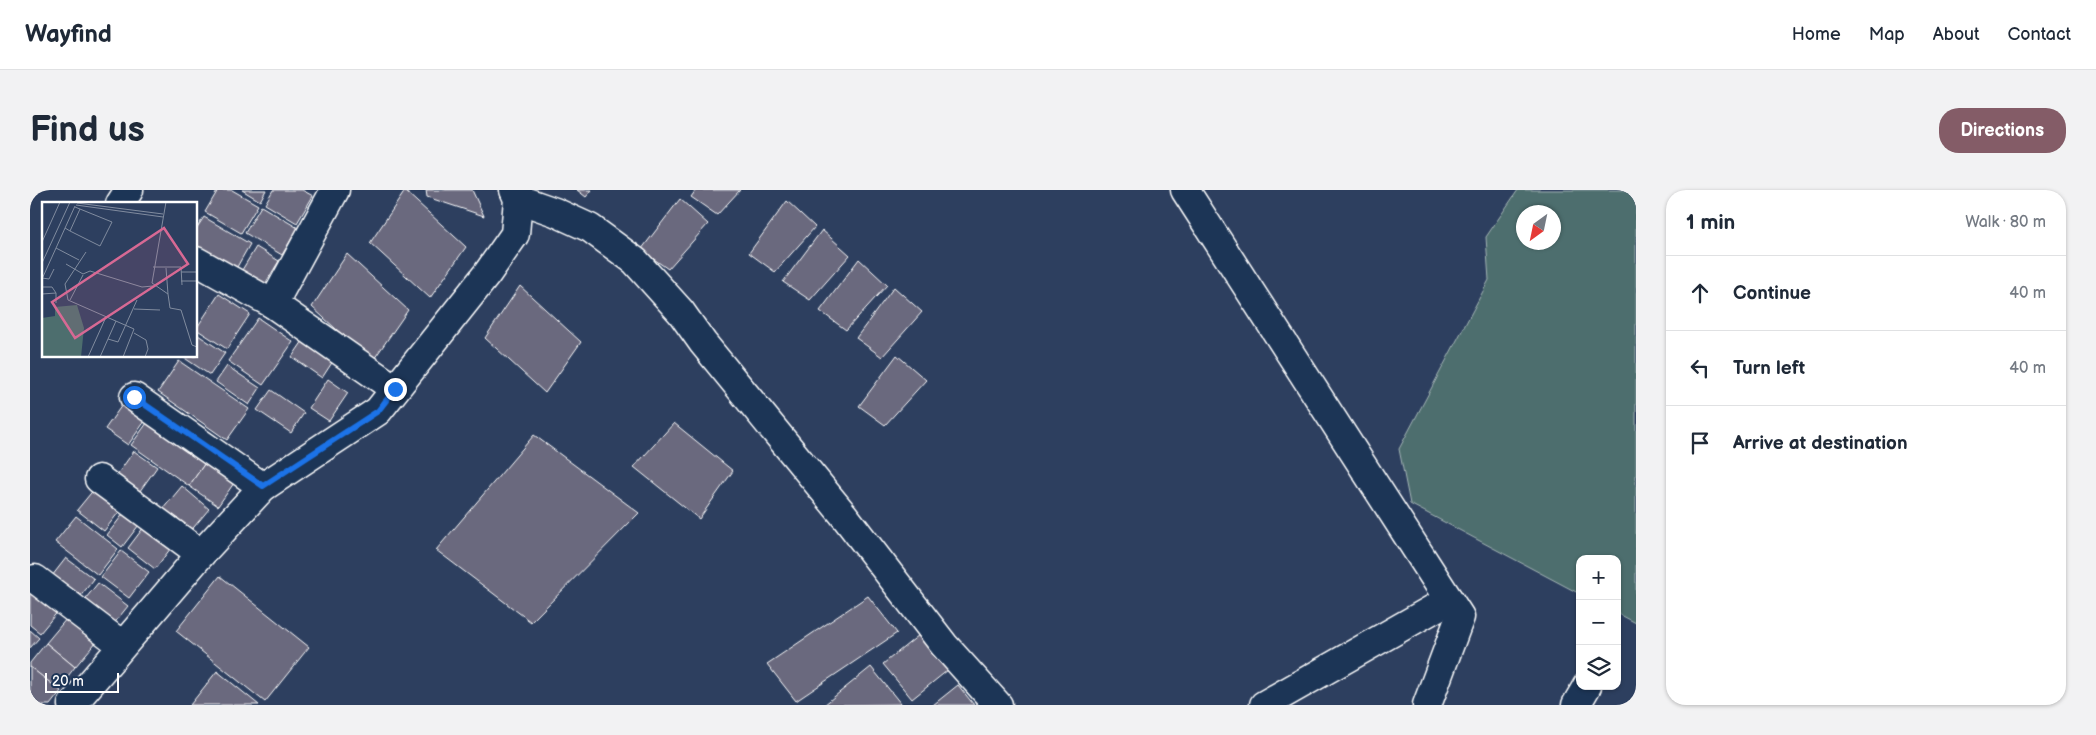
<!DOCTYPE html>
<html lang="en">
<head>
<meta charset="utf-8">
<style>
	:root { --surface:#fff; --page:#f2f2f3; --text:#1f2937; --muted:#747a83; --line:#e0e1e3; --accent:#845c67 }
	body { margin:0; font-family:"Balsamiq Sans",sans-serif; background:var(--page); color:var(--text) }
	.controls { position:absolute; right:15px; bottom:15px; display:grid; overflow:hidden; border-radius:10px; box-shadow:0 1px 4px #0004 }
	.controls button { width:45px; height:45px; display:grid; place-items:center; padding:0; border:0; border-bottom:1px solid var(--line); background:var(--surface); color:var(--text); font:25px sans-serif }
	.compass { position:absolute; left:1486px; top:15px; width:45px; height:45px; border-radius:50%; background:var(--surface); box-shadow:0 1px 4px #0004; rotate:213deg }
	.scale { position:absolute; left:15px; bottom:12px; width:74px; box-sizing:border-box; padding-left:5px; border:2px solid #fff; border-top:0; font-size:14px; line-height:18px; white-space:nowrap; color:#fff; -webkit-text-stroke:4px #1d3557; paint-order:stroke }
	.stop { position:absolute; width:15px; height:15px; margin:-11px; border:4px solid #1a73e8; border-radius:50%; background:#fff }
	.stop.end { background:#1a73e8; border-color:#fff; box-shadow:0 1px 5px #0008 }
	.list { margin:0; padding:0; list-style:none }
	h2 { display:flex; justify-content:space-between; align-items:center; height:65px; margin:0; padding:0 20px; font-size:21px }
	h2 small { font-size:16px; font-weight:400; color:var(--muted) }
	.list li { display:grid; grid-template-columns:32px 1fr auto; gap:15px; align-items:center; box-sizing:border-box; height:75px; padding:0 20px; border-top:1px solid var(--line) }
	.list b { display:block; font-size:19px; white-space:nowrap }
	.list em { font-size:16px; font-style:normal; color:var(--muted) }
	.icon { flex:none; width:28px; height:28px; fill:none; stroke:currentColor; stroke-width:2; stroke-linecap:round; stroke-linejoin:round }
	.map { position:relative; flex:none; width:1606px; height:515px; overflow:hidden; border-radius:20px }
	header { display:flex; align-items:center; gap:30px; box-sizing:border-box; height:70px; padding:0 25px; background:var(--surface); border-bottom:1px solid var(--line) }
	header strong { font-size:24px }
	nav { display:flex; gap:28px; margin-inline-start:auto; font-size:18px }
	.intro { display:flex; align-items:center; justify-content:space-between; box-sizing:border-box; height:120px; padding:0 30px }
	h1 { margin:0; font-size:35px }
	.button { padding:12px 22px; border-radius:20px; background:var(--accent); color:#fff; font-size:18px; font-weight:700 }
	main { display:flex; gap:30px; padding:0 30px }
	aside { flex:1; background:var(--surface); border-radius:20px; box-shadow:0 1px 4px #0004 }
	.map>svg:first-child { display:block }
</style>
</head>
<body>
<header>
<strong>Wayfind</strong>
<nav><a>Home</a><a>Map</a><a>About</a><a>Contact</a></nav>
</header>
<div class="intro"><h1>Find us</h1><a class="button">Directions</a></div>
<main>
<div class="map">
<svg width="1606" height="515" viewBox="0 0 1606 515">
	<rect width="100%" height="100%" fill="#2d3f5f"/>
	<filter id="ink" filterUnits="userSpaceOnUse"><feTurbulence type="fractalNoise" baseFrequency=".02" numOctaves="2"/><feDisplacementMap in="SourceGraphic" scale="10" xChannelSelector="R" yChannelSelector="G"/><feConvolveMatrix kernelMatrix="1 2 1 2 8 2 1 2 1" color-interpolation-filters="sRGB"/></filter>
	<g filter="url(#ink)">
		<!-- green -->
		<path fill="#4d6e6e" stroke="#a6b6b6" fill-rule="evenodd" d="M1488,0H1606V433L1587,423V369H1550V404L1380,314L1369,259L1459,90L1456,47ZM1494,22H1524V52H1494Z"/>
		<!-- building -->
		<g fill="#6b697e" stroke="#fff">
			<polygon points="188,0 202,0 228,15 211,43 175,22"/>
			<polygon points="212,0 236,0 230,11"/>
			<polygon points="243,0 272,0 283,6 267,33 235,14"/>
			<polygon points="396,0 442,0 454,26 397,7"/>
			<polygon points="547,0 562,0 556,7"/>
			<polygon points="666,0 710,0 687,25 661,7"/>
			<polygon points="375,1 436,57 400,108 340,53"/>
			<polygon points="650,9 678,34 638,79 611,60"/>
			<polygon points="757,11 785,37 745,82 719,63"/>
			<polygon points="231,16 268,38 252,65 215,43"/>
			<polygon points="174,27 220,54 203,84 166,62 166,39"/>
			<polygon points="792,40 820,65 780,110 753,92"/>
			<polygon points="226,57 249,71 232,99 209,85"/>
			<polygon points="317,64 378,120 342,172 282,117"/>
			<polygon points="829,69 857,95 816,140 790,121"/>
			<polygon points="490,96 551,152 515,203 455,148"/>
			<polygon points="864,97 892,122 852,167 826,148"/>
			<polygon points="189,104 220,124 197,159 166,139"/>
			<polygon points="228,128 263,152 233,195 198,171"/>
			<polygon points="168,145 195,163 180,185 153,167 166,166 166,148"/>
			<polygon points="275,148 305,168 292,188 262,167"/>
			<polygon points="867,165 896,190 855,235 829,216"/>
			<polygon points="149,171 219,219 197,250 128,202"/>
			<polygon points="197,176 230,198 219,215 186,192"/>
			<polygon points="298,189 318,203 299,231 279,218"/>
			<polygon points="241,200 274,223 261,243 227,220"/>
			<polygon points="92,215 115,231 98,255 75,239"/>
			<polygon points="117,233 175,273 159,296 101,255"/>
			<polygon points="644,233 703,281 669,329 604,277"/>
			<polygon points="504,245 609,323 501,432 406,360"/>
			<polygon points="104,261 127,277 107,305 84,289"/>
			<polygon points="175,273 204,293 188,316 159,296"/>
			<polygon points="152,296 179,319 159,343 132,320"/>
			<polygon points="65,298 92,318 74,341 47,320"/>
			<polygon points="97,319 112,331 92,357 77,345"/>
			<polygon points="46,326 88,359 68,385 25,352"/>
			<polygon points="117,333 144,354 125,379 98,358"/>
			<polygon points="91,361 119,382 99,408 71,387"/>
			<polygon points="36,368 64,389 49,408 22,386"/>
			<polygon points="190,386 279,457 235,512 146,441"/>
			<polygon points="68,393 98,416 82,436 52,413"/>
			<polygon points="0,401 29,420 10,443 0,435"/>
			<polygon points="838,406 867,443 766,511 737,474"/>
			<polygon points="37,428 67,451 45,477 16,453"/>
			<polygon points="0,440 9,448 0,458"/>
			<polygon points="889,445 918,480 882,509 853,474"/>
			<polygon points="16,453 45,477 28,499 0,477 0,473"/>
			<polygon points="0,477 31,501 20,515 0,515"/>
			<polygon points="841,477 871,514 794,515"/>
			<polygon points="187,481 229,515 160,515"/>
			<polygon points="928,495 944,515 903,515"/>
		</g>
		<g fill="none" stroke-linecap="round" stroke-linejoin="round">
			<defs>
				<g id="minor">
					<polyline points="1155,0 1430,427 1397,515"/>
					<polyline points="488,9 525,22 560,38 605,71 651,122 673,153 813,324 914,455 968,515"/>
					<polyline points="90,14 99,0"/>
					<polyline points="166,71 243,114 365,199"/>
					<polyline points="243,114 305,0"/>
					<polyline points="104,207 233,297"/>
					<polyline points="69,289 171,364"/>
					<polyline points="5,389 92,455"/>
					<polyline points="42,515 171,364 233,297 348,221 457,84 485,44 488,9 484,0"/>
					<polyline points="1234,515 1419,410"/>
					<polyline points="1546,515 1557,496"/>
				</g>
			</defs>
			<!-- minor casing -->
			<use href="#minor" stroke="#fff" stroke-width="31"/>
			<!-- minor -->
			<use href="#minor" stroke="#1d3557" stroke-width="28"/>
		</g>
	</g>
	<g fill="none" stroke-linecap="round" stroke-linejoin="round" filter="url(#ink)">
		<!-- route -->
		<polyline stroke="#1a73e8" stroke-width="6" points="104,207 233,296 348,221 365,199"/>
	</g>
	<!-- overview -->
	<g transform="translate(12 12)">
		<rect width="155" height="155" fill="#2d3f5f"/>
		<path d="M35,103L42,126L39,155H0V116L13,114V105Z" fill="#4d6e6e"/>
		<path fill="none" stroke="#818c9f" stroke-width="1" d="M124,0L110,81L126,92L128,106L139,108L150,143L155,145M35,1L121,12M34,3L121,15M23,26L28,29L38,7M28,29L58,44L70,20L33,5M0,40L18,0M14,46L37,58M44,50L23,82L26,98L92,127L81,155M0,61L28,0M24,62L41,72L48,69L100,85L111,84M111,65H139L140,83M124,66L126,92M139,70H155M0,76L7,77L12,67M0,77L33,4M139,79H155M0,85H10L14,91M0,92L14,91V101M28,98L41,73M92,107L118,108M92,131L104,138L106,147L103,155M66,137L76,140L95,98M46,155L64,115M58,155L74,119"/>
		<path fill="#d76994" fill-opacity="0.15" stroke="#d76994" stroke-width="2.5" d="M122,26L146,62L33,136L10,100Z"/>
		<rect width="155" height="155" fill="none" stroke="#fff" stroke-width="2.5"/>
	</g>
</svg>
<div class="controls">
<button>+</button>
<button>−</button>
<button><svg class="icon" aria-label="layers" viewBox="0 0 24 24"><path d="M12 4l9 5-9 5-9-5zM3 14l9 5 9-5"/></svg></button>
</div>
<svg class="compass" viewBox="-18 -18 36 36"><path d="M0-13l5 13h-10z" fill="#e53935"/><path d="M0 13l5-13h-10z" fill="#747a83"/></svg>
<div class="scale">20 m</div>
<div class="stop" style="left:104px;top:207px"></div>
<div class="stop end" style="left:365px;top:199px"></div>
</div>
<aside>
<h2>1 min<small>Walk · 80 m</small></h2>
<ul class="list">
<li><svg class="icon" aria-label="ahead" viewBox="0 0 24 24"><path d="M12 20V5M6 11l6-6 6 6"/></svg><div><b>Continue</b></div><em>40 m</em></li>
<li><svg class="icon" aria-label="left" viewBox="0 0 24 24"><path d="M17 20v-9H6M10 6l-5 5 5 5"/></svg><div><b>Turn left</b></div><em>40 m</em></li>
<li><svg class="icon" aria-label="arrive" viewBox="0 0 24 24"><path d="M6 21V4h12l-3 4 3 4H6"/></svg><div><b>Arrive at destination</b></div></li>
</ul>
</aside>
</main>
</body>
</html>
